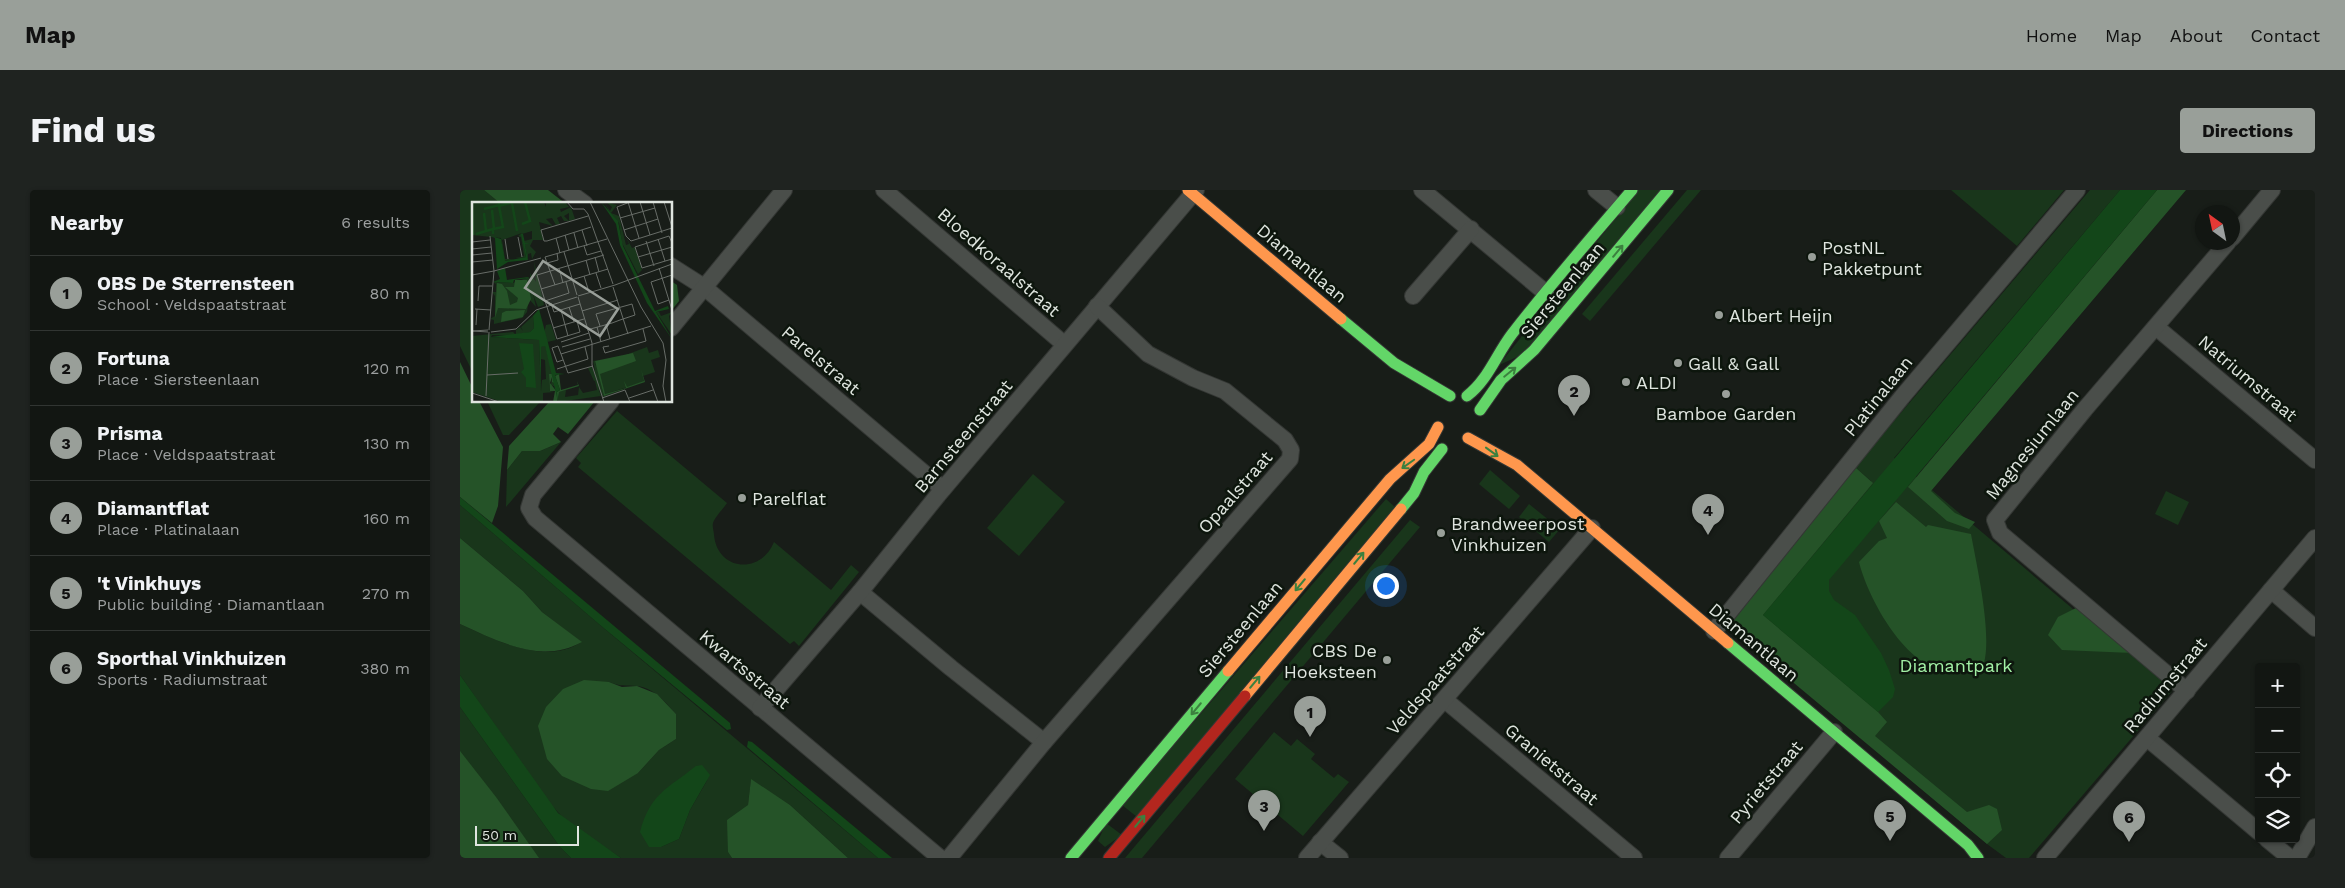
<!DOCTYPE html>
<html lang="en">
<head>
<meta charset="utf-8">
<style>
	:root { --surface:#121612; --page:#1f2320; --text:#f1f3f6; --muted:#9c9f9f; --line:#313532; --accent:#999f99 }
	body { margin:0; font-family:"Work Sans",sans-serif; background:var(--page); color:var(--text) }
	.controls { position:absolute; right:15px; bottom:15px; display:grid; overflow:hidden; border-radius:5px; box-shadow:0 1px 4px #0004 }
	.controls button { width:45px; height:45px; display:grid; place-items:center; padding:0; border:0; border-bottom:1px solid var(--line); background:var(--surface); color:var(--text); font:25px sans-serif }
	.compass { position:absolute; left:1735px; top:15px; width:45px; height:45px; border-radius:50%; background:var(--surface); box-shadow:0 1px 4px #0004; rotate:327deg }
	.scale { position:absolute; left:15px; bottom:12px; width:104px; box-sizing:border-box; padding-left:5px; border:2px solid #dfe5df; border-top:0; font-size:14px; line-height:18px; white-space:nowrap; color:#dfe5df; -webkit-text-stroke:4px #0d160d; paint-order:stroke }
	.you { position:absolute; left:925px; top:395px; width:18px; height:18px; margin:-12px; border:4px solid #fff; border-radius:50%; background:#1a73e8; box-shadow:0 0 0 8px #1a73e833 }
	.badge { display:grid; place-items:center; width:32px; height:32px; border-radius:50%; background:var(--accent); color:#111; font-size:16px; font-weight:700 }
	.pin { position:absolute; translate:-50% -41px; filter:drop-shadow(0 1px 2px #0008) }
	.pin::after { content:''; position:absolute; top:26px; width:18px; height:15px; background:inherit; clip-path:polygon(0 0,100% 0,50% 100%) }
	.list { margin:0; padding:0; list-style:none }
	h2 { display:flex; justify-content:space-between; align-items:center; height:65px; margin:0; padding:0 20px; font-size:21px }
	h2 small { font-size:16px; font-weight:400; color:var(--muted) }
	.list li { display:grid; grid-template-columns:32px 1fr auto; gap:15px; align-items:center; box-sizing:border-box; height:75px; padding:0 20px; border-top:1px solid var(--line) }
	.list b { display:block; font-size:19px; white-space:nowrap }
	.list p { margin:0; font-size:16px; white-space:nowrap; color:var(--muted) }
	.list em { font-size:16px; font-style:normal; color:var(--muted) }
	.icon { flex:none; width:28px; height:28px; fill:none; stroke:currentColor; stroke-width:2; stroke-linecap:round; stroke-linejoin:round }
	.map { position:relative; flex:none; width:1855px; height:668px; overflow:hidden; border-radius:5px }
	header { display:flex; align-items:center; gap:30px; box-sizing:border-box; height:70px; padding:0 25px; background:var(--accent); color:#111 }
	header strong { font-size:24px }
	nav { display:flex; gap:28px; margin-inline-start:auto; font-size:18px }
	.intro { display:flex; align-items:center; justify-content:space-between; box-sizing:border-box; height:120px; padding:0 30px }
	h1 { margin:0; font-size:35px }
	.button { padding:12px 22px; border-radius:5px; background:var(--accent); color:#111; font-size:18px; font-weight:700 }
	main { display:flex; gap:30px; padding:0 30px }
	aside { flex:1; background:var(--surface); border-radius:5px; box-shadow:0 1px 4px #0004 }
	.map>svg:first-child { display:block }
</style>
</head>
<body>
<header>
<strong>Map</strong>
<nav><a>Home</a><a>Map</a><a>About</a><a>Contact</a></nav>
</header>
<div class="intro"><h1>Find us</h1><a class="button">Directions</a></div>
<main>
<aside>
<h2>Nearby<small>6 results</small></h2>
<ul class="list">
<li><span class="badge">1</span><div><b>OBS De Sterrensteen</b><p>School · Veldspaatstraat</p></div><em>80 m</em></li>
<li><span class="badge">2</span><div><b>Fortuna</b><p>Place · Siersteenlaan</p></div><em>120 m</em></li>
<li><span class="badge">3</span><div><b>Prisma</b><p>Place · Veldspaatstraat</p></div><em>130 m</em></li>
<li><span class="badge">4</span><div><b>Diamantflat</b><p>Place · Platinalaan</p></div><em>160 m</em></li>
<li><span class="badge">5</span><div><b>'t Vinkhuys</b><p>Public building · Diamantlaan</p></div><em>270 m</em></li>
<li><span class="badge">6</span><div><b>Sporthal Vinkhuizen</b><p>Sports · Radiumstraat</p></div><em>380 m</em></li>
</ul>
</aside>
<div class="map">
<svg width="1855" height="668" viewBox="0 0 1855 668">
	<rect width="100%" height="100%" fill="#181d18"/>
	<!-- green -->
	<g fill="#19361b" fill-rule="evenodd">
		<polygon points="0,0 24,0 41,14 14,14 14,185 0,156"/>
		<polygon points="1178,0 1203,0 1068,162 1039,175"/>
		<polygon points="1227,0 1241,0 1130,131 1122,124"/>
		<polygon points="1491,0 1604,0 1557,56"/>
		<polygon points="1630,0 1660,0 1434,268 1664,462 1672,463 1713,497 1711,502 1569,668 1546,668 1527,654 1280,446 1411,291 1395,277"/>
		<polygon points="27,211 81,211 49,245 43,245"/>
		<path d="M157,221L267,313C263,319 255,327 253,333C252,336 254,342 254,345C257,380 300,386 314,352L371,400L391,375L399,382L339,456L334,451L330,454L118,277L121,273L116,268Z"/>
		<polygon points="101,252 46,317 47,280 62,261 80,261"/>
		<polygon points="1030,280 1060,306 1049,319 1019,294"/>
		<polygon points="573,284 605,312 559,366 527,338"/>
		<polygon points="1706,301 1729,312 1718,335 1695,324"/>
		<polygon points="926,309 936,318 677,627 662,615"/>
		<polygon points="1069,314 1100,339 1089,352 1059,327"/>
		<path d="M0,315L140,435L418,668H388L330,615L291,590L288,615L268,662L272,668H161L105,630L87,610L0,485V434C35,450 86,476 121,452L82,422L63,401L0,348ZM149,492C161,497 165,495 177,496C194,498 205,512 216,524V549L199,560L178,583ZM248,589L230,620L219,649L201,657Z"/>
		<polygon points="950,330 960,337 682,668 665,668"/>
		<polygon points="0,517 100,657 111,668 0,668"/>
		<polygon points="814,542 831,556 837,549 855,564 851,569 874,588 878,584 889,592 843,646 775,589"/>
		<polygon points="646,633 662,645 645,657 638,651"/>
	</g>
	<!-- forest -->
	<g fill="#255328">
		<polygon points="24,0 88,0 106,14 41,14"/>
		<polygon points="1697,0 1726,0 1471,301 1495,323 1515,332 1509,339 1487,331 1448,297"/>
		<polygon points="211,91 217,95 219,111 211,121"/>
		<polygon points="0,172 14,201 14,211 19,211 43,257 38,316 32,333 0,307"/>
		<polygon points="90,211 135,211 108,244 98,237 93,244 101,252 80,261 62,261 47,280 49,256"/>
		<polygon points="1395,277 1413,293 1303,425 1418,522 1427,532 1415,546 1507,622 1529,615 1537,619 1542,640 1527,654 1262,433"/>
		<path d="M1436,312L1466,337L1468,335L1511,344C1517,377 1532,443 1524,473C1514,476 1504,480 1494,481C1449,485 1408,409 1399,372L1419,351L1427,348L1419,331Z"/>
		<path d="M0,348L63,401L82,422L122,452C81,475 38,451 0,434Z"/>
		<polygon points="1618,417 1672,463 1602,460 1588,445 1598,427"/>
		<polygon points="124,490 149,492 162,497 177,496 197,504 216,524 216,549 199,560 178,583 148,601 131,599 102,586 87,569 78,536 86,517 103,499"/>
		<polygon points="0,561 36,607 79,668 0,668"/>
		<polygon points="291,589 330,615 388,668 272,668 268,662 267,630 288,615"/>
	</g>
	<!-- water -->
	<g fill="#134619">
		<polygon points="1660,0 1697,0 1369,390 1369,401 1374,410 1395,425 1421,463 1429,480 1435,499 1433,507 1418,522 1303,425"/>
		<polygon points="0,307 270,533 271,539 267,540 140,435 0,315"/>
		<polygon points="0,485 98,623 161,668 111,668 100,657 0,517"/>
		<polygon points="288,551 292,552 432,668 418,668 287,557"/>
		<path d="M242,575L250,585L230,620L219,649L201,657H189L180,642C190,604 207,599 236,576Z"/>
	</g>
	<g fill="none" stroke-linecap="round" stroke-linejoin="round">
		<defs>
			<g id="street">
				<polyline points="106,0 125,14"/>
				<polyline points="424,0 604,154"/>
				<polyline points="962,0 1086,103"/>
				<polyline points="1136,0 1157,17"/>
				<polyline points="1772,48 1812,0"/>
				<polyline points="211,76 244,97 483,299"/>
				<polyline points="953,106 1011,39"/>
				<polyline points="1696,137 1855,270"/>
				<polyline points="211,138 324,0"/>
				<polyline points="151,211 73,305 69,318 75,328 480,668"/>
				<polyline points="1811,400 1855,438"/>
				<polyline points="400,402 491,478 584,552"/>
				<polyline points="1254,441 1442,207 1617,0"/>
				<polyline points="1727,501 1540,343 1535,330 1625,219 1768,52"/>
				<polyline points="985,510 1174,668"/>
				<polyline points="300,518 400,402 478,305 736,0"/>
				<polyline points="1687,548 1799,642"/>
				<polyline points="1807,649 1830,668"/>
				<polyline points="860,652 880,668"/>
				<polyline points="489,668 584,552 830,269 831,260 825,250 765,201 733,188 688,164 637,116"/>
				<polyline points="847,668 1132,338"/>
				<polyline points="1268,668 1374,542"/>
				<polyline points="1585,668 1855,348"/>
				<polyline points="1837,668 1855,637"/>
			</g>
			<g id="fast">
				<polyline points="881,129 934,173 990,206"/>
				<path d="M1007,206C1028,190 1036,165 1052,144C1090,95 1131,48 1172,0"/>
				<polyline points="1020,220 1041,190 1074,160 1208,0"/>
				<polyline points="941,319 954,303 964,282 982,259"/>
				<polyline points="1268,453 1508,655 1518,668"/>
				<polyline points="611,668 768,481"/>
			</g>
			<g id="slow">
				<polyline points="728,0 881,129"/>
				<polyline points="1008,248 1057,275 1268,453"/>
				<polyline points="768,481 930,289 969,254 978,237"/>
				<polyline points="785,506 941,319"/>
			</g>
			<polyline id="jam" points="649,668 785,506"/>
		</defs>
		<!-- street casing -->
		<use href="#street" stroke="#343734" stroke-width="18"/>
		<!-- fast casing -->
		<use href="#fast" stroke="#343734" stroke-width="13"/>
		<!-- slow casing -->
		<use href="#slow" stroke="#343734" stroke-width="13"/>
		<!-- jam casing -->
		<use href="#jam" stroke="#343734" stroke-width="13"/>
		<!-- street -->
		<use href="#street" stroke="#4a4e4a" stroke-width="16"/>
		<!-- fast -->
		<use href="#fast" stroke="#63d668" stroke-width="11"/>
		<!-- slow -->
		<use href="#slow" stroke="#ff974d" stroke-width="11"/>
		<!-- jam -->
		<use href="#jam" stroke="#b3261e" stroke-width="11"/>
	</g>
	<!-- one-way arrows -->
	<defs><path id="oneway-shaft" d="M-6 0H5M1.5-3L5.5 0L1.5 3" fill="none" stroke-width="1.6" stroke-linecap="round" stroke-linejoin="round" transform="scale(1.25)"/></defs>
	<g stroke="#3c803f">
		<use href="#oneway-shaft" transform="translate(1158 61) rotate(-50)"/>
		<use href="#oneway-shaft" transform="translate(1050 182) rotate(-39)"/>
		<use href="#oneway-shaft" transform="translate(1032 262) rotate(36)"/>
		<use href="#oneway-shaft" transform="translate(948 274) rotate(145)"/>
		<use href="#oneway-shaft" transform="translate(899 368) rotate(-50)"/>
		<use href="#oneway-shaft" transform="translate(840 395) rotate(130)"/>
		<use href="#oneway-shaft" transform="translate(795 492) rotate(-50)"/>
		<use href="#oneway-shaft" transform="translate(736 519) rotate(130)"/>
		<use href="#oneway-shaft" transform="translate(680 631) rotate(-50)"/>
	</g>
	<!-- markers -->
	<g fill="#999f99" stroke="#0d160d" stroke-width="2">
		<circle cx="1352" cy="67" r="5"/>
		<circle cx="1259" cy="125" r="5"/>
		<circle cx="1218" cy="173" r="5"/>
		<circle cx="1166" cy="192" r="5"/>
		<circle cx="1266" cy="204" r="5"/>
		<circle cx="282" cy="308" r="5"/>
		<circle cx="981" cy="343" r="5"/>
		<circle cx="927" cy="470" r="5"/>
	</g>
	<g text-anchor="middle" dominant-baseline="central" stroke-width="5" stroke-linejoin="round" paint-order="stroke">
		<!-- poi labels -->
		<g font-size="18" fill="#dfe5df" stroke="#0d160d" text-anchor="start">
			<text x="1362" y="57">PostNL<tspan x="1362" dy="21">Pakketpunt</tspan></text>
			<text x="1269" y="125">Albert Heijn</text>
			<text x="1228" y="173">Gall &amp; Gall</text>
			<text x="1176" y="192">ALDI</text>
			<text x="1266" y="223" text-anchor="middle">Bamboe Garden</text>
			<text x="292" y="308">Parelflat</text>
			<text x="991" y="333">Brandweerpost<tspan x="991" dy="21">Vinkhuizen</tspan></text>
			<text x="917" y="460" text-anchor="end">CBS De<tspan x="917" dy="21">Hoeksteen</tspan></text>
		</g>
		<!-- street labels -->
		<g font-size="18" fill="#dfe5df" stroke="#0d160d">
			<text transform="translate(539 72) rotate(41)">Bloedkoraalstraat</text>
			<text transform="translate(842 73) rotate(40)">Diamantlaan</text>
			<text transform="translate(1102 100) rotate(-50)">Siersteenlaan</text>
			<text transform="translate(361 170) rotate(40)">Parelstraat</text>
			<text transform="translate(1788 188) rotate(40)">Natriumstraat</text>
			<text transform="translate(1418 206) rotate(-51)">Platinalaan</text>
			<text transform="translate(503 246) rotate(-50)">Barnsteenstraat</text>
			<text transform="translate(1572 254) rotate(-51)">Magnesiumlaan</text>
			<text transform="translate(775 302) rotate(-49)">Opaalstraat</text>
			<text transform="translate(780 439) rotate(-50)">Siersteenlaan</text>
			<text transform="translate(1294 452) rotate(40)">Diamantlaan</text>
			<text transform="translate(285 479) rotate(40)">Kwartsstraat</text>
			<text transform="translate(975 490) rotate(-49)">Veldspaatstraat</text>
			<text transform="translate(1705 495) rotate(-50)">Radiumstraat</text>
			<text transform="translate(1092 574) rotate(40)">Granietstraat</text>
			<text transform="translate(1306 592) rotate(-50)">Pyrietstraat</text>
		</g>
		<!-- park labels -->
		<g font-size="18" fill="#a2f0a5" stroke="#0d160d">
			<text x="1496" y="475">Diamantpark</text>
		</g>
	</g>
	<!-- overview -->
	<g transform="translate(12 12)">
		<rect width="200" height="200" fill="#181d18"/>
		<path d="M0,0H72L74,5V0H93L97,5L88,7L89,10L99,5L103,17L97,19V11L92,14L97,19H92L89,14L85,16L88,22L84,23L80,16L74,17L81,24L67,20L71,38H61L58,44L64,50L60,57L59,51L56,52V58L52,39L60,37V29L50,32L54,55L43,56L52,54L49,35L46,34L50,31L30,38L33,57H42L32,59L29,36L0,33ZM132,0L138,9L140,5L134,0L145,3L139,11L147,14L154,43L157,42L154,35L160,46L163,45L170,68L166,72L150,41L147,21L137,9ZM62,59L72,103L66,105L59,87L58,71L64,80ZM57,75L64,105L57,97L55,110L50,116L22,122V118L18,117L23,114V94L20,90H24V82L21,80L41,81ZM184,110H187L189,114L200,110L197,114L200,133ZM61,114L62,126L58,130L38,134L20,133L19,135L67,138L69,189L70,178L74,177L73,158L69,157V145L73,143L84,185L79,183L80,174L77,172L78,189L82,190L71,191V200H30L0,190V134L41,130L44,133V128L48,125L51,129L49,125ZM79,122L84,138L75,140L72,131L74,123ZM122,143L121,159L133,157L123,159L124,164L175,145L177,151L186,148L188,155L179,158L183,170L171,174L172,180L133,192L128,177L132,194L152,188L131,195L126,185L129,194L86,200V190L94,188L93,195L106,193L107,185L111,191L125,188L123,179L126,178L122,179L116,166L120,165L124,175L121,158Z" fill="#19361b"/>
		<path d="M43,78H55L59,97L54,107L26,106L23,116L25,81L30,82L35,89L38,103L45,100L46,96L33,85H42ZM53,108L51,115L29,120L30,111L34,109ZM161,151L164,159L128,172L133,192L154,186L152,179L155,185L172,179L169,167L173,180L132,194L123,159ZM77,172H82L83,181L80,180V175L78,181L85,190L88,188L83,174L87,172L89,188L106,183L105,179L107,184L87,190L85,200H81L83,189H78Z" fill="#255328"/>
		<path d="M129,0L146,19L151,44L183,109L196,104L197,107L184,110L200,137L175,101L148,43L144,22ZM49,32H51L53,41H58L53,42L56,58L36,60L25,67L23,36L19,34L29,37L33,59L54,55ZM56,60V76L42,78L41,81L21,80L28,77L25,69L33,66L35,78L56,75ZM67,107L84,171L93,172L83,173L88,188L85,190L86,200L73,144L69,145V189L67,138L19,135L58,130L62,126L61,114ZM47,141L61,142L64,186L54,185V176L49,170L52,167Z" fill="#134619"/>
		<path fill="none" stroke="#134619" stroke-width="2.5" d="M40,1L45,29M0,7L1,33M12,7L27,3V0M20,8L22,27M12,11L14,29M50,22L58,19L53,0M21,27L31,25L27,4L41,0M4,32L21,27V32"/>
		<path fill="none" stroke="#686d68" stroke-width="1" d="M95,0L101,7H112L116,12L141,82M118,0L169,105L191,141L194,158L191,184L194,200M156,0L167,36M158,0L145,5L154,34L159,39L200,26M168,0L178,33M181,0L190,31M192,0L200,25M148,16L183,6M110,28L115,44M152,28L186,17M102,31L106,46M93,33L97,48M18,34L22,69L69,56M46,35L50,55M84,36L88,51M33,37L36,57M186,37L193,59M75,39H72L69,28L116,14M75,39L119,25M174,39L182,64M0,40L18,38M200,41L197,34L163,45L170,66L200,57M112,44L115,53L129,49M0,47L19,45M92,50L105,93M0,53L20,51M123,55L127,70M166,55L200,45M114,58L118,73M0,60L21,58M75,61L86,58L85,51M87,66L91,81M187,66L200,108M124,71L129,86M0,73L22,69L17,128M112,74L117,90M83,83L73,55L135,37M143,83L200,62M141,85L156,132M69,87L136,67M106,94L143,83M106,95L120,141V163L132,200M197,98L186,102L179,80L200,73M6,99L7,84H20M73,99L97,91L94,80M79,101L82,110L108,102M97,105L102,120M3,107L19,108M89,108L96,134M110,109L146,98M105,119L108,130L85,137L65,73L132,53M134,122L138,137M4,123L5,107M125,125L129,140M81,126L112,117M115,128L122,126L133,123L140,121L148,118L163,113L160,102L124,112L128,124M16,130L1,129L16,128M19,130L44,127L64,108L105,95M89,140L117,131M137,144L131,145L133,151L174,139L171,127M90,145L118,137M89,152L179,124M91,158L85,160L80,146L86,144L89,152L96,171L121,164M85,167L116,157L113,145M15,173L46,171M179,181L186,200M0,191L27,200M14,194L17,130M130,196L153,188L158,200M157,196L181,188"/>
		<path fill="#999f99" fill-opacity="0.15" stroke="#999f99" stroke-width="2.5" d="M71,59L146,107L128,134L53,86Z"/>
		<rect width="200" height="200" fill="none" stroke="#dfe5df" stroke-width="2.5"/>
	</g>
</svg>
<div class="controls">
<button>+</button>
<button>−</button>
<button><svg class="icon" aria-label="locate" viewBox="0 0 24 24"><circle cx="12" cy="12" r="6"/><path d="M12 2v4M12 18v4M2 12h4M18 12h4"/></svg></button>
<button><svg class="icon" aria-label="layers" viewBox="0 0 24 24"><path d="M12 4l9 5-9 5-9-5zM3 14l9 5 9-5"/></svg></button>
</div>
<svg class="compass" viewBox="-18 -18 36 36"><path d="M0-13l5 13h-10z" fill="#e53935"/><path d="M0 13l5-13h-10z" fill="#9c9f9f"/></svg>
<div class="scale">50 m</div>
<div class="you"></div>
<div class="pin badge" style="left:850px;top:547px">1</div>
<div class="pin badge" style="left:1114px;top:226px">2</div>
<div class="pin badge" style="left:804px;top:641px">3</div>
<div class="pin badge" style="left:1248px;top:345px">4</div>
<div class="pin badge" style="left:1430px;top:651px">5</div>
<div class="pin badge" style="left:1669px;top:652px">6</div>
</div>
</main>
</body>
</html>
